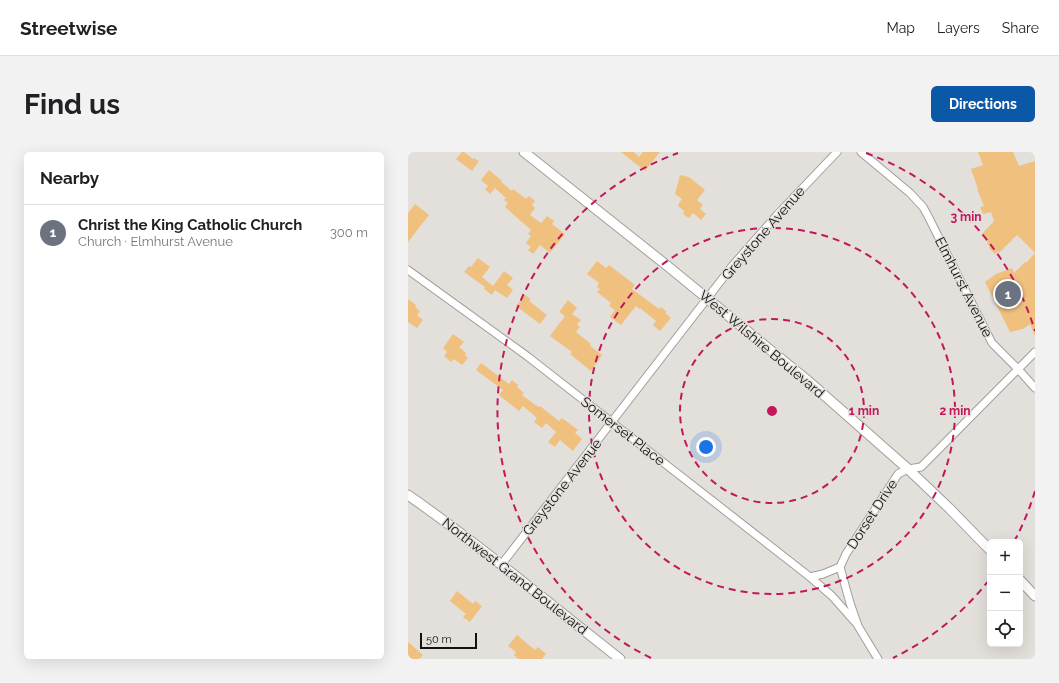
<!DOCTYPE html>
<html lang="en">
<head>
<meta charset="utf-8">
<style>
	:root { --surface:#fff; --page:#f2f2f2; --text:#202124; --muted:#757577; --line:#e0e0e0; --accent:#0b58a7 }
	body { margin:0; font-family:Raleway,sans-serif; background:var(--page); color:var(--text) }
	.controls { position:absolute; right:12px; bottom:12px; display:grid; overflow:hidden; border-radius:6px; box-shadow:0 4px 16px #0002 }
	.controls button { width:36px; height:36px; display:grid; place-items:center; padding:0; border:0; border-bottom:1px solid var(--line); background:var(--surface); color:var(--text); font:20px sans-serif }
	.scale { position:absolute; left:12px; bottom:10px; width:57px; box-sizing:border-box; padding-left:4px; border:2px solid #131211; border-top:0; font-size:11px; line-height:14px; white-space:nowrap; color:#131211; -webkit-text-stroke:3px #e3dfdb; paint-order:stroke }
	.you { position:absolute; left:298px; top:295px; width:14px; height:14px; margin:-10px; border:3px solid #fff; border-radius:50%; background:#1a73e8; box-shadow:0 0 0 6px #1a73e833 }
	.badge { display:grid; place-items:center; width:26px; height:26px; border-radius:50%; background:var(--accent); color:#fff; font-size:13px; font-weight:700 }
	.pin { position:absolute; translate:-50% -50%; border:2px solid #fff; box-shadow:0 1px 4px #0006 }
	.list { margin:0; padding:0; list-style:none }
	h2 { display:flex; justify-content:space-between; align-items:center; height:52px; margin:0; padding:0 16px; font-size:17px }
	h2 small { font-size:13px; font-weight:400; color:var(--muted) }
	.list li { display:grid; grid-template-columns:26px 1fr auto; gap:12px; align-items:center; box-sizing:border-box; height:56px; padding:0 16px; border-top:1px solid var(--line) }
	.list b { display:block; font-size:15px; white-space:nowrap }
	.list p { margin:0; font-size:13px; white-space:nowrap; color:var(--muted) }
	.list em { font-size:13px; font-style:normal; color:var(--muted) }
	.icon { flex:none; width:22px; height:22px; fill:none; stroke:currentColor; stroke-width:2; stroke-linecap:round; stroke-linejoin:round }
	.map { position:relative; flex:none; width:627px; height:507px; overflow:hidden; border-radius:6px }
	header { display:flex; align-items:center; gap:24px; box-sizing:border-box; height:56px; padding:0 20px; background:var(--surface); border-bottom:1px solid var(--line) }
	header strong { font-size:19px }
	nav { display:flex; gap:22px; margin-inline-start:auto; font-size:14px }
	.intro { display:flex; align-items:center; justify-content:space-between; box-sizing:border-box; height:96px; padding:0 24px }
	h1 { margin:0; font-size:28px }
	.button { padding:10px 18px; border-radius:6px; background:var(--accent); color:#fff; font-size:14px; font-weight:700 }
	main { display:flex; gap:24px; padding:0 24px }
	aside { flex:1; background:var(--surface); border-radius:6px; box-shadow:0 4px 16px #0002 }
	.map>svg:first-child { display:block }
</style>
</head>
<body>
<header>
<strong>Streetwise</strong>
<nav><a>Map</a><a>Layers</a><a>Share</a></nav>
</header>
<div class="intro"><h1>Find us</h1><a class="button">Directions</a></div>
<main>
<aside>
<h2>Nearby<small></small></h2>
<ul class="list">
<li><span class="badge" style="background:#6b7280">1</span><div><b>Christ the King Catholic Church</b><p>Church · Elmhurst Avenue</p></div><em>300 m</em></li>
</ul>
</aside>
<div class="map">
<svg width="627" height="507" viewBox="0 0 627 507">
	<rect width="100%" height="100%" fill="#e3dfdb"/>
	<!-- building -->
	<g fill="#f0c07e">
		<polygon points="54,0 56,0 65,7 66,6 71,9 64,19 48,7"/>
		<polygon points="213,0 226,0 231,5 235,0 252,0 237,19"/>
		<polygon points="570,0 605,0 611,14 627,9 627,101 609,83 591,101 590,99 587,102 581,96 582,95 579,91 580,90 573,83 586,69 583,60 575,62 572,55 576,54 569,37 570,37 563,17 575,13"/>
		<polygon points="81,18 94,29 93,30 104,39 105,37 118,47 121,44 127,49 124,53 127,56 122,63 133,71 139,64 146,69 144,72 157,82 142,101 132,93 125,102 120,98 123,95 118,91 123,84 120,82 123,78 97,55 100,51 96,48 98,46 87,36 82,42 77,37 80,34 73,28"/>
		<polygon points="272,23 281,25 297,38 289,48 295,53 292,57 298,62 293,68 285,61 281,66 275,62 276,59 270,54 271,51 274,47 267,42"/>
		<polygon points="7,52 21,63 0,90 0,61"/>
		<polygon points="627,101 627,184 622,172 615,177 602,180 577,130 588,122 604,116 606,121 617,110 618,111"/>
		<polygon points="70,106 82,115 74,125 85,134 96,119 105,126 99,133 105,138 99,146 87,138 84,143 76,137 77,135 56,120 61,114 63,115"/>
		<polygon points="189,109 198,116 201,113 227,133 224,137 251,157 253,155 259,160 257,161 263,166 252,179 245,173 248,169 232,156 231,157 228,154 213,173 202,165 207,158 201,154 203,151 189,140 192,137 189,135 191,131 179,122"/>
		<polygon points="117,143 123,147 121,149 139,163 132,172 108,154"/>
		<polygon points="0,147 8,153 7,155 12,159 9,163 15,168 9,176 0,170"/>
		<polygon points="160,148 169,156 164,162 173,168 169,172 172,175 168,180 183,192 182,194 194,203 183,219 162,202 164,200 142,184 157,164 151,160"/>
		<polygon points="45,182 56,190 51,195 58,201 57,203 60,206 54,213 46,207 43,210 36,204 39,200 35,196"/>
		<polygon points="73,211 101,232 104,228 110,233 109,235 116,241 114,243 126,252 131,255 132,254 151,269 154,266 170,278 167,281 174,287 165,299 152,288 147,295 140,290 148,280 138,271 134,276 126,270 129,266 115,254 111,259 91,243 95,238 68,218"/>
		<polygon points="49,439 65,452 67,449 74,454 62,470 55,465 58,462 42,449"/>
		<polygon points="109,483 127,498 130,495 138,502 134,507 110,507 106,503 108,500 100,494"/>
		<polygon points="0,490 15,503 11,507 0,507"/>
	</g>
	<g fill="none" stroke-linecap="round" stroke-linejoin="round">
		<defs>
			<g id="minor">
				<polyline points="453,0 502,41 515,55 520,64 540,104 584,191 610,217 627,236"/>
				<polyline points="0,118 119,204 402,425 415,422 432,415"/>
				<polyline points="93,413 325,113 369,63 429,0"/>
				<polyline points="402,425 424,444 447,470"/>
				<polyline points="470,507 450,474 442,451 432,415 438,402 490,322 500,317 513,315 627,200"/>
			</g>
			<g id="tertiary">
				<polyline points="116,0 257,112 399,228 500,317 541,356 582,398"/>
				<path d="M0,343C73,394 142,452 212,507"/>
				<polyline points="612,428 627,444"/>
			</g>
		</defs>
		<!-- minor casing -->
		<use href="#minor" stroke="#a29f9b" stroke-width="9"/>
		<!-- tertiary casing -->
		<use href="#tertiary" stroke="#a29f9b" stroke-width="11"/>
		<!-- minor -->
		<use href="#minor" stroke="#fff" stroke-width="7"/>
		<!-- tertiary -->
		<use href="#tertiary" stroke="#fff" stroke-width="9"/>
	</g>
	<!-- distance rings -->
	<g fill="none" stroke="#c2185b" stroke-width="2" stroke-dasharray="7 5">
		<circle cx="364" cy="259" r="92"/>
		<circle cx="364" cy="259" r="183"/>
		<path d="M627 339A275 275 0 0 1 607 388M581 428A275 275 0 0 1 485 506M243 506A275 275 0 0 1 270 1M458 1A275 275 0 0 1 627 179"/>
	</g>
	<g text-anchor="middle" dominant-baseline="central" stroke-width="3" stroke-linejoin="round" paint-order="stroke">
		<!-- street labels -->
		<g font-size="14" fill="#131211" stroke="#e3dfdb">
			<text transform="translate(355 81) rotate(-49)">Greystone Avenue</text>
			<text transform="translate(556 135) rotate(63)">Elmhurst Avenue</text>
			<text transform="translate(354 192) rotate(40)">West Wilshire Boulevard</text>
			<text transform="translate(215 279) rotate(38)">Somerset Place</text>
			<text transform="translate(154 335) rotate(-52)">Greystone Avenue</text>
			<text transform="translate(464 362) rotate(-57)">Dorset Drive</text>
			<text transform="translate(107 424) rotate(38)">Northwest Grand Boulevard</text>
		</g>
	</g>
	<circle cx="364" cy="259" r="6" fill="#c2185b" stroke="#e3dfdb" stroke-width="2"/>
	<g font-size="12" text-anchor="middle" font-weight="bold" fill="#c2185b" stroke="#e3dfdb" stroke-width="3" stroke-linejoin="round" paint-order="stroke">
		<text x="558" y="69">3 min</text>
		<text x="456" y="263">1 min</text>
		<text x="547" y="263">2 min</text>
	</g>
</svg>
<div class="controls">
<button>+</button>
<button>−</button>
<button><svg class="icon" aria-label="locate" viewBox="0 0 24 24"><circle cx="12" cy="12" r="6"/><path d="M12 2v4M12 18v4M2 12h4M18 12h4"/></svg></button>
</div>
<div class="scale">50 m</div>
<div class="you"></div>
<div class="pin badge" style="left:600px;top:142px;background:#6b7280">1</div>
</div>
</main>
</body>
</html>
